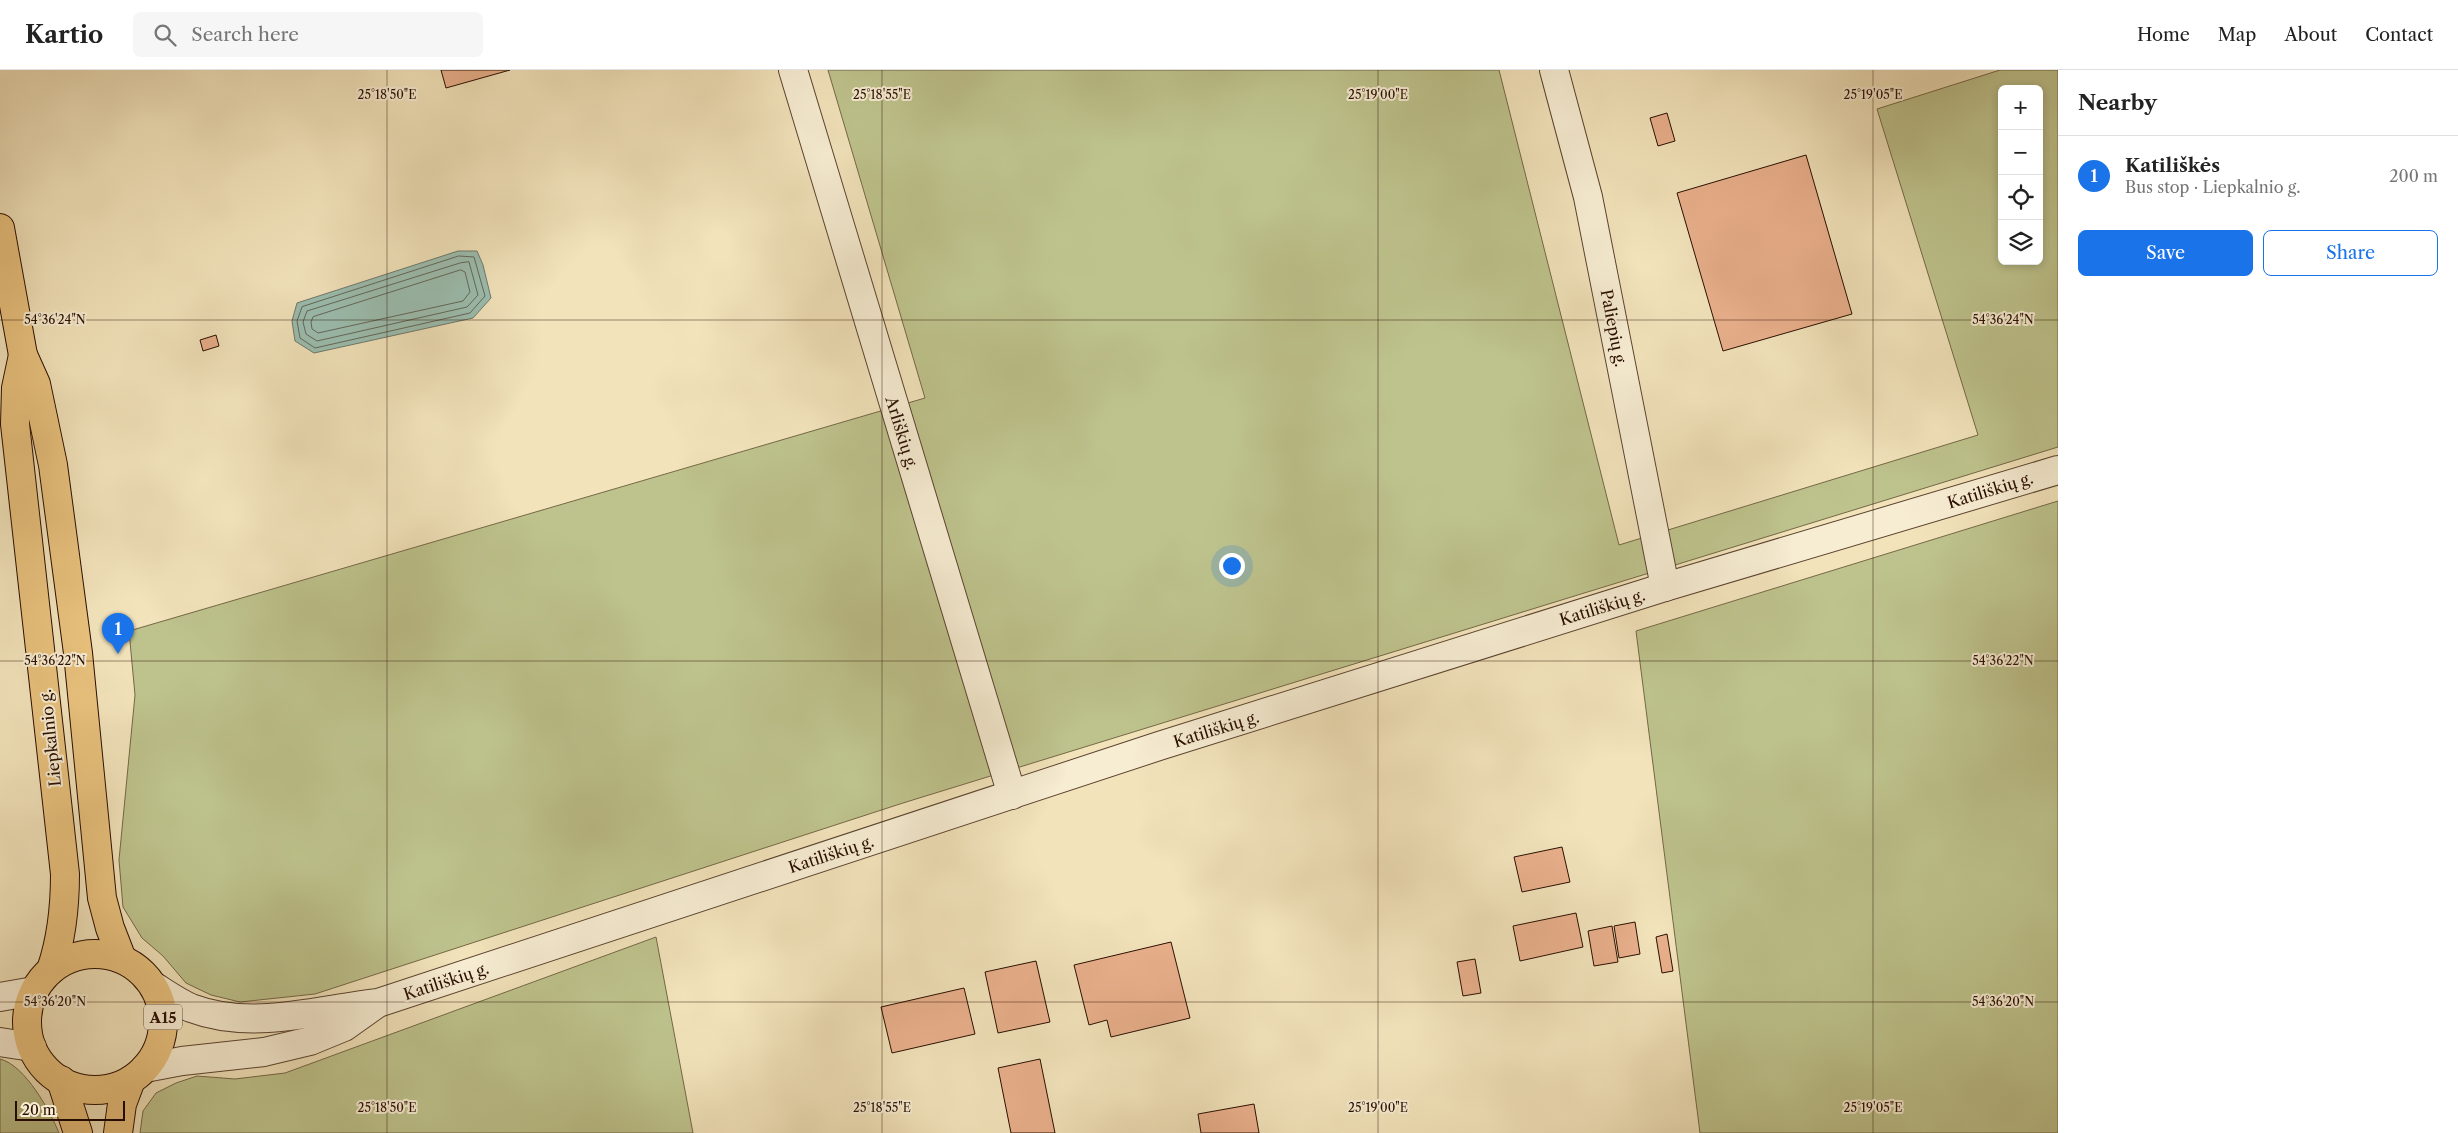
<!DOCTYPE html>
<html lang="en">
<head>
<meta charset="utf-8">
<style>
	:root { --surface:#fff; --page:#f6f6f6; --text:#222; --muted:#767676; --line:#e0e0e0; --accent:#1a73e8 }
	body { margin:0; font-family:"Libre Caslon Text",serif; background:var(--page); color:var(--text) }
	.controls { position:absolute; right:15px; top:15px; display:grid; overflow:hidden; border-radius:8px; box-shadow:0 2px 8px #0003 }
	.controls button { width:45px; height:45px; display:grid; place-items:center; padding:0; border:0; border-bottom:1px solid var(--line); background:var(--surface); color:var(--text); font:25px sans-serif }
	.scale { position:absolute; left:15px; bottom:12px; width:110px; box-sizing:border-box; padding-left:5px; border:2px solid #290e00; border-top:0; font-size:14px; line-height:18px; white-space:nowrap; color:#290e00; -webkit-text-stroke:4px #f7edd3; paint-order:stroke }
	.you { position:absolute; left:1231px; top:495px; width:18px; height:18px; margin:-12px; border:4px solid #fff; border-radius:50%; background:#1a73e8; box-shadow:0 0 0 8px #1a73e833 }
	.badge { display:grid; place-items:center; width:32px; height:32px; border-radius:50%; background:var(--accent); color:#fff; font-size:16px; font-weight:700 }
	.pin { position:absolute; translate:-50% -41px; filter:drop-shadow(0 1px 2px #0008) }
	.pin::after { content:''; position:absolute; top:26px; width:18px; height:15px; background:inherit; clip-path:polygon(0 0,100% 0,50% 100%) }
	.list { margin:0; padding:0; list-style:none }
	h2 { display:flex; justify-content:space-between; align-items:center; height:65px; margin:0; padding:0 20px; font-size:21px }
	h2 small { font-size:16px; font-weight:400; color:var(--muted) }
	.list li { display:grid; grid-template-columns:32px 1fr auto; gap:15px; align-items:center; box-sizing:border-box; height:80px; padding:0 20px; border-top:1px solid var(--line) }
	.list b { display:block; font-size:19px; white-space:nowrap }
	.list p { margin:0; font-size:16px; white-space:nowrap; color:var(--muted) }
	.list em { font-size:16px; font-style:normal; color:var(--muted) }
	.actions { display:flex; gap:10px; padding:15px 20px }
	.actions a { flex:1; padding:11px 0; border:1px solid var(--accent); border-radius:8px; text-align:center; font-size:18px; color:var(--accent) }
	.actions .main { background:var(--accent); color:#fff }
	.icon { flex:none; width:28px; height:28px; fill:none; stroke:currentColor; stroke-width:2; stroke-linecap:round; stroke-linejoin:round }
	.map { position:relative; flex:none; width:2058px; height:1063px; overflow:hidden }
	header { display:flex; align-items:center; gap:30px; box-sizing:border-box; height:70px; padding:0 25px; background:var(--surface); border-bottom:1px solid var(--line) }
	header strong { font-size:24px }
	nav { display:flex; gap:28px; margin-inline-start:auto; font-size:18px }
	.search { width:350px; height:45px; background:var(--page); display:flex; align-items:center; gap:12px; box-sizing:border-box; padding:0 18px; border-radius:8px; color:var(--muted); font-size:19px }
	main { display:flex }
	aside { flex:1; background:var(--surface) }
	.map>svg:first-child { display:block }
</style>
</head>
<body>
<header>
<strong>Kartio</strong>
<div class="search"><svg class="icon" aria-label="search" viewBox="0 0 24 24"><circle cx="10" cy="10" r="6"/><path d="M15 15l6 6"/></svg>Search here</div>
<nav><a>Home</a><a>Map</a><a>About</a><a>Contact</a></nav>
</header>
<main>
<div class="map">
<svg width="2058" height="1063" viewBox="0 0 2058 1063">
	<rect width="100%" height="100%" fill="#f2e3bb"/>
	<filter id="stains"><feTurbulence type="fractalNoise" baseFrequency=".004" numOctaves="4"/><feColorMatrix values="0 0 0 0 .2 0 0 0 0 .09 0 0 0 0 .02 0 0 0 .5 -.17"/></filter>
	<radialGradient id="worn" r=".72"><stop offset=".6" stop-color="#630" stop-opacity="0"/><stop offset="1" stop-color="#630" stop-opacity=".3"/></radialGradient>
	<!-- green -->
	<g fill="#bec38d" stroke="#746846" fill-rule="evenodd">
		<path d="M828,0H1499L1619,475L1978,365L1877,39L2000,0H2058V377L903,733L315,924L240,932L211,925L186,913L163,886L142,868L123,837L119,790L135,625L129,561L925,328ZM2002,19H2039V191H2002Z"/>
		<polygon points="2058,431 2058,1063 1700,1063 1636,561"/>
		<polygon points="656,867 693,1063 140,1063 143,1041 156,1023 176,1013 197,1006 235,1009 285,1003"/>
		<path d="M0,989C25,995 50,1041 59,1063H0Z"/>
	</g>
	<!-- water -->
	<polygon fill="#9bbeb0" stroke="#6d786a" points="458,181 477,181 483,195 491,228 473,248 314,283 295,271 292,251 297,233"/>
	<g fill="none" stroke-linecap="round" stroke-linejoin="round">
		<!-- shore -->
		<g stroke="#626658" stroke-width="1">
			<polygon points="459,186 474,187 485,226 470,243 315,278 300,268 297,251 302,237"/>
			<polygon points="469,192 478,225 467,237 317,271 306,264 303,252 307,241 460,193"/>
			<polygon points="461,200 465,202 470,222 463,231 318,263 312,259 311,252 313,247"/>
		</g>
	</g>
	<!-- building -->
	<g fill="#e9b08c" stroke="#290e00">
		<polygon points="441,0 510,0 446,18"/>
		<polygon points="1667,43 1675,71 1658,76 1650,48"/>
		<polygon points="1806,85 1852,244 1723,281 1677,123"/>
		<polygon points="216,265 219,276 203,281 200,270"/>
		<polygon points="1562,777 1570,812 1522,822 1514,787"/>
		<polygon points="1576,843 1583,877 1520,891 1513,856"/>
		<polygon points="1635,852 1640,884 1619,888 1614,856"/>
		<polygon points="1612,856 1618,892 1594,896 1588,861"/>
		<polygon points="1667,864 1673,901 1662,903 1656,867"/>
		<polygon points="1171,872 1190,948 1111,967 1107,950 1089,955 1074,895"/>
		<polygon points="1475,889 1481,923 1463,926 1457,892"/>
		<polygon points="1036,891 1050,952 998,963 985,902"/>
		<polygon points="964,918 975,964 892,983 881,937"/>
		<polygon points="1040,989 1055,1063 1011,1063 998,998"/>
		<polygon points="1254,1034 1259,1063 1201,1063 1198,1044"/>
	</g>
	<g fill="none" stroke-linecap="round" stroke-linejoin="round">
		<defs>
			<g id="minor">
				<polyline points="793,0 1012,725"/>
				<polyline points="1554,0 1588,127 1665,517"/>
				<path d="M155,917C166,924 179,933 191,938C252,961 316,940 378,933L1159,676L1665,517L2058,400"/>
				<polyline points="0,927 34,921"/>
				<polyline points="0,972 32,977"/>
				<polyline points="145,998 182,991 264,982 310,971 344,957 375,935"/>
			</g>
			<g id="trunk">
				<polyline points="0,158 23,285 36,314 53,395 78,583 102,828 110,858 122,889"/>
				<path d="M23,285L16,318L15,354L65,804C65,838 62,868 51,900"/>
				<circle cx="95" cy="952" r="68"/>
				<polyline points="61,1010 78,1063"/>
				<polyline points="118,1063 122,1034 131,1010"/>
			</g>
		</defs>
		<!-- minor casing -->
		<use href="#minor" stroke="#5b432f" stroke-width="30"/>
		<!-- trunk casing -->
		<use href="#trunk" stroke="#290e00" stroke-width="30"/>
		<!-- minor -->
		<use href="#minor" stroke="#f7edd3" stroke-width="28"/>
		<!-- trunk -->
		<use href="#trunk" stroke="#e9c27e" stroke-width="28"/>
	</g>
	<!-- ticks -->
	<path fill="none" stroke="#290e00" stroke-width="1" stroke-opacity="0.45" d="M387,0V1063M882,0V1063M1378,0V1063M1873,0V1063M0,250H2058M0,591H2058M0,932H2058"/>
	<g text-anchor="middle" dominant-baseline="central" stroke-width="4" stroke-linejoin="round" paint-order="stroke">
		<!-- shield labels -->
		<rect fill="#f7edd3" stroke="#67513f" stroke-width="1" x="144" y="934.5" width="38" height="25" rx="4"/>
		<g font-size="15" font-weight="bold" fill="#290e00">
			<text x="163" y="947">A15</text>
		</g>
		<!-- street labels -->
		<g font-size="16" fill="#290e00" stroke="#f7edd3">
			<text transform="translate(1614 258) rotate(79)">Paliepių g.</text>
			<text transform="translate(902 363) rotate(73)">Arliškių g.</text>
			<text transform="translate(1990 420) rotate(-17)">Katiliškių g.</text>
			<text transform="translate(1602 537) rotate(-17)">Katiliškių g.</text>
			<text transform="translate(1216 659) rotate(-17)">Katiliškių g.</text>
			<text transform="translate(50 668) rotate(-96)">Liepkalnio g.</text>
			<text transform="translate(831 784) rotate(-18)">Katiliškių g.</text>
			<text transform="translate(446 911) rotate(-18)">Katiliškių g.</text>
		</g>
	</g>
	<g font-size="12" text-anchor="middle" fill="#290e00" stroke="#f7edd3" stroke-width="4" stroke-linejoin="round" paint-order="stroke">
		<text x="387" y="29">25°18'50"E</text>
		<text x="882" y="29">25°18'55"E</text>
		<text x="1378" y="29">25°19'00"E</text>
		<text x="1873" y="29">25°19'05"E</text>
		<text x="55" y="254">54°36'24"N</text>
		<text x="2003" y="254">54°36'24"N</text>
		<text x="55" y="595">54°36'22"N</text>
		<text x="2003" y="595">54°36'22"N</text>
		<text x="55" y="936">54°36'20"N</text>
		<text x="2003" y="936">54°36'20"N</text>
		<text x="387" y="1042">25°18'50"E</text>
		<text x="882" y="1042">25°18'55"E</text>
		<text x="1378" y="1042">25°19'00"E</text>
		<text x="1873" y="1042">25°19'05"E</text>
	</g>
	<rect width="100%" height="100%" filter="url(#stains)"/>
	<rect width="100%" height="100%" fill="url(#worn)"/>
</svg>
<div class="controls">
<button>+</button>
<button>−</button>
<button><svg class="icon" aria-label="locate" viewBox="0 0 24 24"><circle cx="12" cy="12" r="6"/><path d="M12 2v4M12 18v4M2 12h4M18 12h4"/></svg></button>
<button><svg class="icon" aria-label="layers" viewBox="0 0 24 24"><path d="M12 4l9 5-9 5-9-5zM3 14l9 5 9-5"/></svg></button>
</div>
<div class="scale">20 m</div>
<div class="you"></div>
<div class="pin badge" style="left:118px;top:584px">1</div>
</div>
<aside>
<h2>Nearby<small></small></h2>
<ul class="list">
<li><span class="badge">1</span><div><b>Katiliškės</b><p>Bus stop · Liepkalnio g.</p></div><em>200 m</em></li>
</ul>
<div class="actions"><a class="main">Save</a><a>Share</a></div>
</aside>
</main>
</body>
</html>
